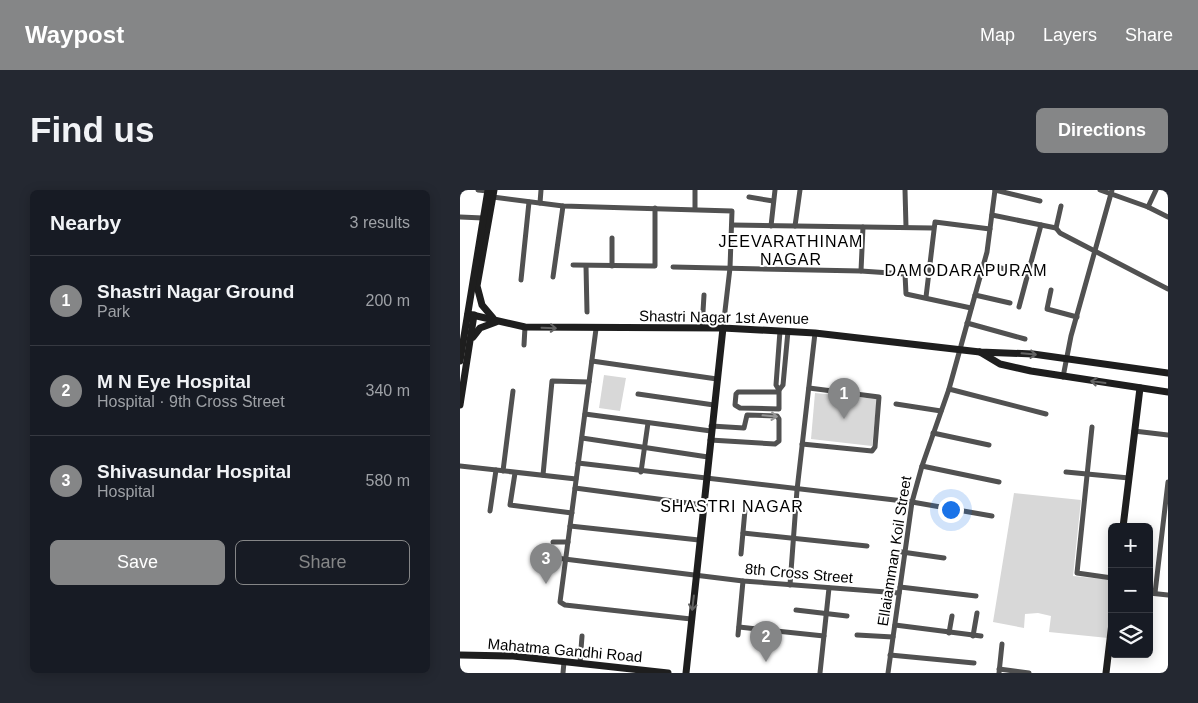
<!DOCTYPE html>
<html lang="en">
<head>
<meta charset="utf-8">
<style>
	:root { --surface:#171b24; --page:#242831; --text:#f1f3f6; --muted:#9ea1a6; --line:#363941; --accent:#858687 }
	body { margin:0; font-family:Helvetica,sans-serif; background:var(--page); color:var(--text) }
	.controls { position:absolute; right:15px; bottom:15px; display:grid; overflow:hidden; border-radius:8px; box-shadow:0 2px 12px #0003 }
	.controls button { width:45px; height:45px; display:grid; place-items:center; padding:0; border:0; border-bottom:1px solid var(--line); background:var(--surface); color:var(--text); font:25px sans-serif }
	.you { position:absolute; left:490px; top:319px; width:18px; height:18px; margin:-12px; border:4px solid #fff; border-radius:50%; background:#1a73e8; box-shadow:0 0 0 8px #1a73e833 }
	.badge { display:grid; place-items:center; width:32px; height:32px; border-radius:50%; background:var(--accent); color:#fff; font-size:16px; font-weight:700 }
	.pin { position:absolute; translate:-50% -41px; filter:drop-shadow(0 1px 2px #0008) }
	.pin::after { content:''; position:absolute; top:26px; width:18px; height:15px; background:inherit; clip-path:polygon(0 0,100% 0,50% 100%) }
	.list { margin:0; padding:0; list-style:none }
	h2 { display:flex; justify-content:space-between; align-items:center; height:65px; margin:0; padding:0 20px; font-size:21px }
	h2 small { font-size:16px; font-weight:400; color:var(--muted) }
	.list li { display:grid; grid-template-columns:32px 1fr auto; gap:15px; align-items:center; box-sizing:border-box; height:90px; padding:0 20px; border-top:1px solid var(--line) }
	.list b { display:block; font-size:19px; white-space:nowrap }
	.list p { margin:0; font-size:16px; white-space:nowrap; color:var(--muted) }
	.list em { font-size:16px; font-style:normal; color:var(--muted) }
	.actions { display:flex; gap:10px; padding:15px 20px }
	.actions a { flex:1; padding:11px 0; border:1px solid var(--accent); border-radius:8px; text-align:center; font-size:18px; color:var(--accent) }
	.actions .main { background:var(--accent); color:#fff }
	.icon { flex:none; width:28px; height:28px; fill:none; stroke:currentColor; stroke-width:2; stroke-linecap:round; stroke-linejoin:round }
	.map { position:relative; flex:none; width:708px; height:483px; overflow:hidden; border-radius:8px }
	header { display:flex; align-items:center; gap:30px; box-sizing:border-box; height:70px; padding:0 25px; background:var(--accent); color:#fff }
	header strong { font-size:24px }
	nav { display:flex; gap:28px; margin-inline-start:auto; font-size:18px }
	.intro { display:flex; align-items:center; justify-content:space-between; box-sizing:border-box; height:120px; padding:0 30px }
	h1 { margin:0; font-size:35px }
	.button { padding:12px 22px; border-radius:8px; background:var(--accent); color:#fff; font-size:18px; font-weight:700 }
	main { display:flex; gap:30px; padding:0 30px }
	aside { flex:1; background:var(--surface); border-radius:8px; box-shadow:0 2px 12px #0003 }
	.map>svg:first-child { display:block }
</style>
</head>
<body>
<header>
<strong>Waypost</strong>
<nav><a>Map</a><a>Layers</a><a>Share</a></nav>
</header>
<div class="intro"><h1>Find us</h1><a class="button">Directions</a></div>
<main>
<aside>
<h2>Nearby<small>3 results</small></h2>
<ul class="list">
<li><span class="badge">1</span><div><b>Shastri Nagar Ground</b><p>Park</p></div><em>200 m</em></li>
<li><span class="badge">2</span><div><b>M N Eye Hospital</b><p>Hospital · 9th Cross Street</p></div><em>340 m</em></li>
<li><span class="badge">3</span><div><b>Shivasundar Hospital</b><p>Hospital</p></div><em>580 m</em></li>
</ul>
<div class="actions"><a class="main">Save</a><a>Share</a></div>
</aside>
<div class="map">
<svg width="708" height="483" viewBox="0 0 708 483">
	<rect width="100%" height="100%" fill="#fff"/>
	<!-- green -->
	<g fill="#d8d8d8">
		<polygon points="144,185 166,188 160,221 139,218"/>
		<polygon points="355,203 417,209 412,256 351,249"/>
		<polygon points="554,303 621,310 613,386 652,390 648,448 589,442 591,426 578,423 565,424 564,438 533,432"/>
	</g>
	<g fill="none" stroke-linecap="round" stroke-linejoin="round">
		<!-- street -->
		<g stroke="#515151" stroke-width="5">
			<polyline points="18,0 28,1"/>
			<polyline points="235,0 235,19"/>
			<polyline points="445,0 446,37"/>
			<polyline points="535,0 580,11"/>
			<polyline points="640,0 688,17 708,27"/>
			<polyline points="33,7 103,16 272,21 270,78 263,138"/>
			<polyline points="289,7 313,11"/>
			<polyline points="80,13 81,0"/>
			<polyline points="601,16 596,38 600,43 708,99"/>
			<polyline points="688,17 696,0"/>
			<polyline points="532,25 596,38"/>
			<polyline points="0,27 23,28"/>
			<polyline points="272,35 473,38"/>
			<polyline points="311,36 315,0"/>
			<polyline points="335,36 340,0"/>
			<polyline points="524,74 549,80"/>
			<polyline points="113,75 195,76 195,18"/>
			<polyline points="126,76 127,122"/>
			<polyline points="152,76 152,48"/>
			<polyline points="213,77 401,81 445,84 446,104 511,118"/>
			<polyline points="401,81 403,37"/>
			<polyline points="93,87 103,16"/>
			<polyline points="61,90 69,12"/>
			<polyline points="591,100 587,119 617,127"/>
			<polyline points="515,105 550,113"/>
			<polyline points="466,107 475,32 530,39"/>
			<polyline points="559,117 581,35"/>
			<polyline points="507,133 565,149"/>
			<polyline points="242,138 244,105"/>
			<polyline points="136,139 100,412 105,415 231,429"/>
			<polyline points="64,155 65,137"/>
			<polyline points="132,171 257,189"/>
			<polyline points="603,187 611,146 652,0"/>
			<polyline points="489,199 586,224"/>
			<polyline points="319,200 323,195 328,141"/>
			<polyline points="319,202 278,202 276,204 275,215 280,218 319,219 319,200 316,195 320,141"/>
			<polyline points="178,204 254,215"/>
			<polyline points="436,214 481,221"/>
			<polyline points="125,224 251,241"/>
			<polyline points="632,237 617,383 652,388"/>
			<polyline points="674,241 708,245"/>
			<polyline points="473,243 529,255"/>
			<polyline points="122,248 248,267"/>
			<polyline points="250,250 315,254 319,251 319,229 317,226 287,225 284,238 251,236"/>
			<polyline points="342,254 412,261 415,257 419,207 349,198"/>
			<polyline points="118,273 452,312 532,326"/>
			<polyline points="0,276 116,289"/>
			<polyline points="462,276 539,292"/>
			<polyline points="43,281 53,201"/>
			<polyline points="181,282 188,233"/>
			<polyline points="606,282 669,288"/>
			<polyline points="55,283 50,315 112,323"/>
			<polyline points="83,285 92,191 129,192"/>
			<polyline points="115,298 243,315"/>
			<polyline points="30,321 36,280"/>
			<polyline points="110,336 239,350"/>
			<polyline points="283,343 407,356"/>
			<polyline points="93,352 108,352"/>
			<polyline points="435,361 484,368"/>
			<polyline points="281,364 285,320"/>
			<polyline points="80,366 283,391 439,403"/>
			<polyline points="330,395 337,300 355,143"/>
			<polyline points="440,397 516,406"/>
			<polyline points="689,403 708,405"/>
			<polyline points="695,403 708,292"/>
			<polyline points="336,420 387,426"/>
			<polyline points="435,435 521,446"/>
			<polyline points="279,437 364,446"/>
			<polyline points="489,443 492,426"/>
			<polyline points="278,445 283,391"/>
			<polyline points="397,445 433,447"/>
			<polyline points="513,446 517,423"/>
			<polyline points="430,465 514,473"/>
			<polyline points="120,473 122,446"/>
			<polyline points="539,479 569,483"/>
			<polyline points="103,483 104,472"/>
			<polyline points="360,483 369,398"/>
			<polyline points="428,483 452,312 462,276 489,199 527,62 535,0"/>
			<polyline points="539,483 542,454"/>
		</g>
		<!-- secondary -->
		<g stroke="#1e1e1e" stroke-width="7">
			<polyline points="8,124 65,137 263,138 355,143 520,162 573,164 708,183"/>
			<polyline points="33,128 22,115 17,96 34,0"/>
			<polyline points="13,147 20,138 36,132"/>
			<polyline points="520,162 540,174 571,181 708,202"/>
			<polyline points="0,171 28,0"/>
			<polyline points="0,215 14,125"/>
			<polyline points="663,337 680,198"/>
			<polyline points="0,465 53,466 208,483"/>
			<polyline points="226,483 263,138"/>
			<polyline points="646,483 652,433"/>
		</g>
	</g>
	<!-- one-way arrows -->
	<defs><path id="oneway-shaft" d="M-6 0H5M1.5-3L5.5 0L1.5 3" fill="none" stroke-width="1.6" stroke-linecap="round" stroke-linejoin="round" transform="scale(1.25)"/></defs>
	<g stroke="#626262">
		<use href="#oneway-shaft" transform="translate(89 138) rotate(2)"/>
		<use href="#oneway-shaft" transform="translate(569 164) rotate(5)"/>
		<use href="#oneway-shaft" transform="translate(638 192) rotate(-172)"/>
		<use href="#oneway-shaft" transform="translate(233 413) rotate(97)"/>
	</g>
	<use stroke="#979797" href="#oneway-shaft" transform="translate(310 226) rotate(5)"/>
	<g text-anchor="middle" dominant-baseline="central" stroke-width="4" stroke-linejoin="round" paint-order="stroke">
		<!-- street labels -->
		<g font-size="15" fill="#000" stroke="#fff">
			<text transform="translate(264 127) rotate(1)">Shastri Nagar 1st Avenue</text>
			<text transform="translate(434 361) rotate(-81)">Ellaiamman Koil Street</text>
			<text transform="translate(339 383) rotate(5)">8th Cross Street</text>
			<text transform="translate(105 460) rotate(5)">Mahatma Gandhi Road</text>
		</g>
		<!-- neighbourhood labels -->
		<g font-size="16" letter-spacing="1" fill="#000" stroke="#fff">
			<text x="331" y="51">JEEVARATHINAM<tspan x="331" dy="18">NAGAR</tspan></text>
			<text x="506" y="80">DAMODARAPURAM</text>
			<text x="272" y="316">SHASTRI NAGAR</text>
		</g>
	</g>
</svg>
<div class="controls">
<button>+</button>
<button>−</button>
<button><svg class="icon" aria-label="layers" viewBox="0 0 24 24"><path d="M12 4l9 5-9 5-9-5zM3 14l9 5 9-5"/></svg></button>
</div>
<div class="you"></div>
<div class="pin badge" style="left:384px;top:229px">1</div>
<div class="pin badge" style="left:306px;top:472px">2</div>
<div class="pin badge" style="left:86px;top:394px">3</div>
</div>
</main>
</body>
</html>
